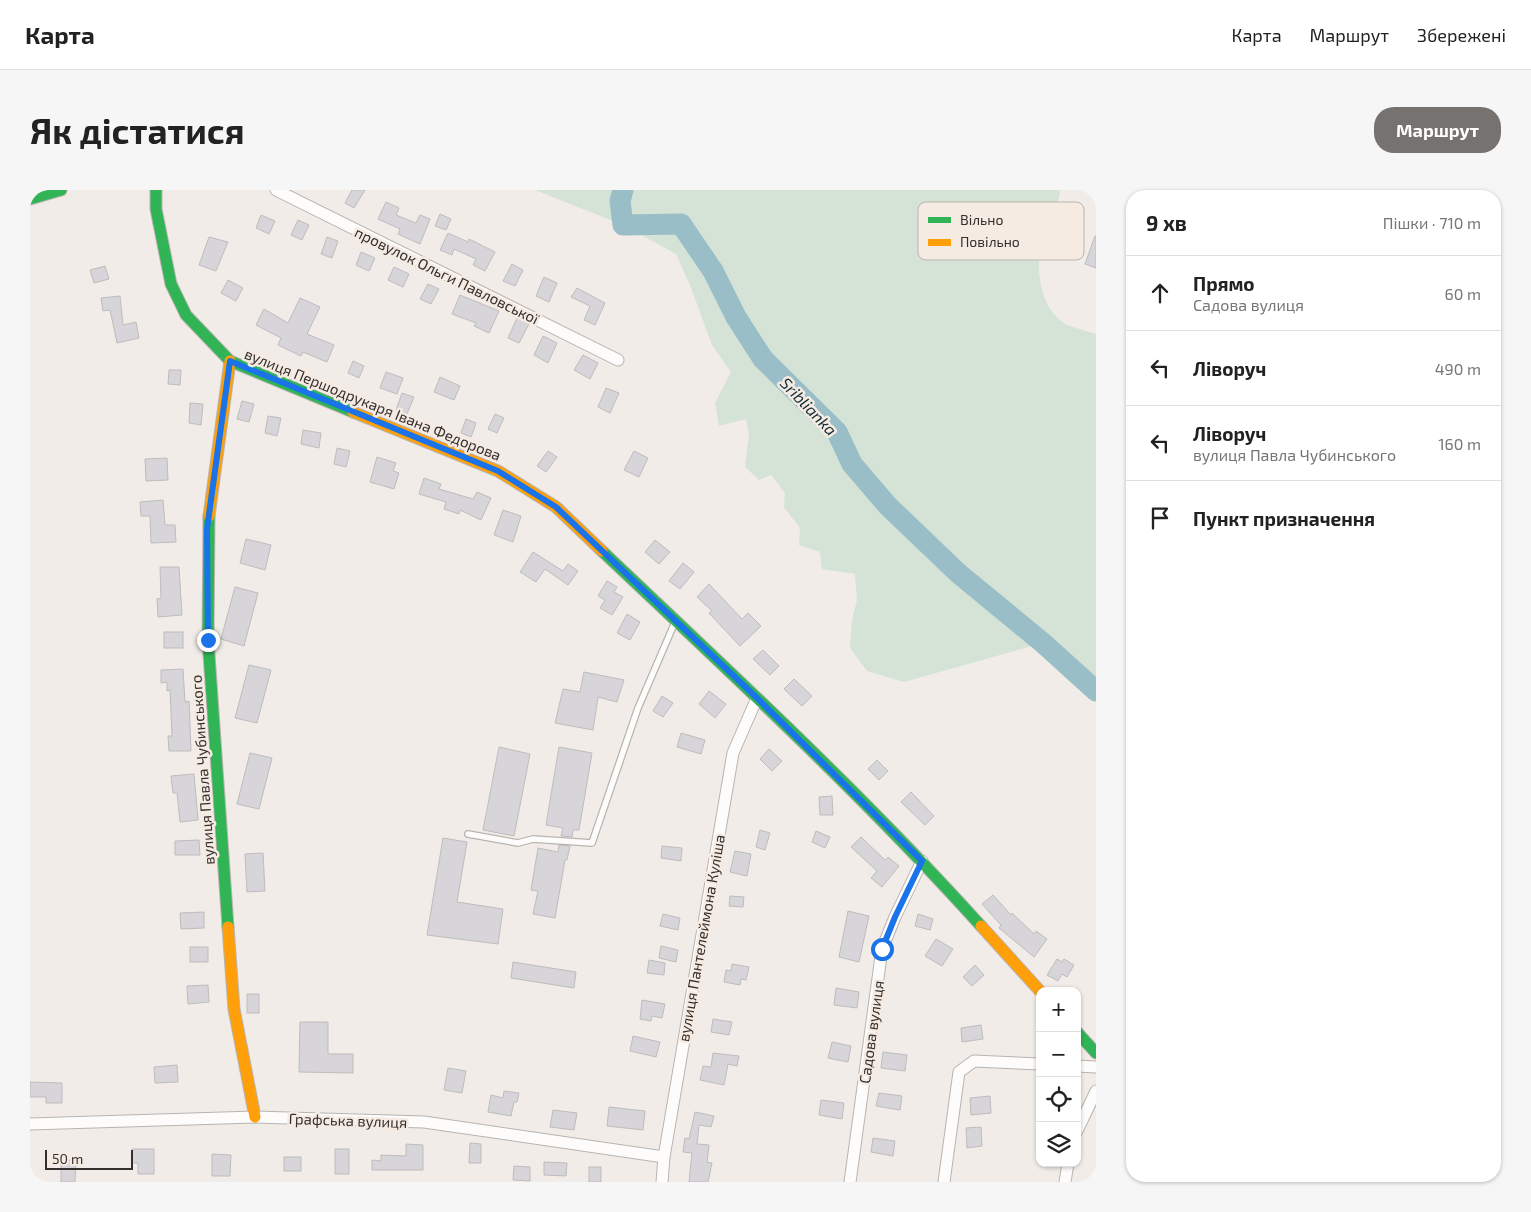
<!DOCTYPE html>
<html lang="uk">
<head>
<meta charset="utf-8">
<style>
	:root { --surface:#fff; --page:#f6f6f6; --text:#222; --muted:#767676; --line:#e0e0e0; --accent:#76726f }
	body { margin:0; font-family:"Exo 2",sans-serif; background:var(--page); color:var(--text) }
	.controls { position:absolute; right:15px; bottom:15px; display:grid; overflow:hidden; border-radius:10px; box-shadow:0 1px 4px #0004 }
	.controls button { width:45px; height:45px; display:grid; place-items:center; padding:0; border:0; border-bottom:1px solid var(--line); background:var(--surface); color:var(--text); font:25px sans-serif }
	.scale { position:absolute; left:15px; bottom:12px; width:88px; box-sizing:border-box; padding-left:5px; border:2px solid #34302e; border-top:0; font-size:14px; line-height:18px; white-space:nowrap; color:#34302e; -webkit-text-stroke:4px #f5ebe3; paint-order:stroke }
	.stop { position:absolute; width:15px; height:15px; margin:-11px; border:4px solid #1a73e8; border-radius:50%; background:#fff }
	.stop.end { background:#1a73e8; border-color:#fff; box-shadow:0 1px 5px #0008 }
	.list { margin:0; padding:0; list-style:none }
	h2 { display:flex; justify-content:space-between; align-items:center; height:65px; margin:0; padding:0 20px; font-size:21px }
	h2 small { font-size:16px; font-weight:400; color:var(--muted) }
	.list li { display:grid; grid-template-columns:32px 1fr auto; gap:15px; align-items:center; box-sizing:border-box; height:75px; padding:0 20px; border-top:1px solid var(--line) }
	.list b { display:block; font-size:19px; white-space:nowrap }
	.list p { margin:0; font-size:16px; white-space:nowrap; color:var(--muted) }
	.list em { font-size:16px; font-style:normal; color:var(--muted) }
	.icon { flex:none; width:28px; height:28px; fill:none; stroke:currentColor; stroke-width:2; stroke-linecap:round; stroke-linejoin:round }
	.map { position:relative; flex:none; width:1066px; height:992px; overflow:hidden; border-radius:20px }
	header { display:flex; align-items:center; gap:30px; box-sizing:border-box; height:70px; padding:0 25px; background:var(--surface); border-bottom:1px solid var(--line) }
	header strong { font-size:24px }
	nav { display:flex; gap:28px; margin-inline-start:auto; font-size:18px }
	.intro { display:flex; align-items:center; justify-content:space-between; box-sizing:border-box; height:120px; padding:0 30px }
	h1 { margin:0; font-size:35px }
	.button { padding:12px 22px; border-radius:20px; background:var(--accent); color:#fff; font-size:18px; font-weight:700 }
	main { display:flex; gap:30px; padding:0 30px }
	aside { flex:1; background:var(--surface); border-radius:20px; box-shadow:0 1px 4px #0004 }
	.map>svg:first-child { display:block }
</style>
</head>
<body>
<header>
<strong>Карта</strong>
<nav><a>Карта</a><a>Маршрут</a><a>Збережені</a></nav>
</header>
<div class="intro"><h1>Як дістатися</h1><a class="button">Маршрут</a></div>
<main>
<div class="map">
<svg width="1066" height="992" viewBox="0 0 1066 992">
	<rect width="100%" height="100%" fill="#f1ece7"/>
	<!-- green -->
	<path fill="#d4e3d6" d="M505,0H1030C1029,20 1015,35 1011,55C1005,82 1011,124 1040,136C1048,139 1057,141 1066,144V501L1013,453L874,492L837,481L820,458L822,430L827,410L825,384L792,379L790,362L769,355L770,338L754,317L755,303L741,285L729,290L715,277L719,244L716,229L689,236L685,213L701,182L682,155L660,95L646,64L593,35Z"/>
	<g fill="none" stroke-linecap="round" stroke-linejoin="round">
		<!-- river -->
		<polyline stroke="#99bec7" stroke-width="21" points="593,0 590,11 593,35 651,34 683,81 706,127 733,169 807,242 822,274 858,316 928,383 1013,453 1066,501"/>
	</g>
	<!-- building -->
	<g fill="#d7d4da" stroke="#bebcbc">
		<polygon points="322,0 335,0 324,18 315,13"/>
		<polygon points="356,12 369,18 366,25 386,33 390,25 400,29 390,54 368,44 370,39 348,29"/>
		<polygon points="410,24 421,29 416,40 405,36"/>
		<polygon points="231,25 245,31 239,44 226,38"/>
		<polygon points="268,30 279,35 272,50 261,45"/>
		<polygon points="418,43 438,52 439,49 465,62 455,81 443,75 446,69 424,59 422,65 410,60"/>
		<polygon points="1065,46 1066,46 1066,78 1055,74"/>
		<polygon points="179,47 198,52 186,81 169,75"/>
		<polygon points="297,47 308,51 302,68 291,64"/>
		<polygon points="331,62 345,68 339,81 326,75"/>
		<polygon points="482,74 493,80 485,96 473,91"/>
		<polygon points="75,76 79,89 64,93 60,80"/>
		<polygon points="364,77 379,84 373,97 358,90"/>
		<polygon points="514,87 527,93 519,112 506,106"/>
		<polygon points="198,90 213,98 206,111 191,103"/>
		<polygon points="398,94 409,99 401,114 390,109"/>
		<polygon points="547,98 575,113 565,135 554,130 560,116 541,107"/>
		<polygon points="430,105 469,121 459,143 444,136 446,133 422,124"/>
		<polygon points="90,106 93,135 106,132 109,148 87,153 80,120 73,121 71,108"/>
		<polygon points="270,108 290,117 277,144 304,155 297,172 273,162 271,166 248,155 251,148 226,135 234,119 258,133"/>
		<polygon points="487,128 499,134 489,153 478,148"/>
		<polygon points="513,146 527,153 518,173 504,165"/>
		<polygon points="553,165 568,173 560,189 544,180"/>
		<polygon points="323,171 334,176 329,188 318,183"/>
		<polygon points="139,180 151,180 150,195 138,194"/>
		<polygon points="356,182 373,188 367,204 350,198"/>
		<polygon points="410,187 430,196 424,210 404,202"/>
		<polygon points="576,198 589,203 580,223 568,217"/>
		<polygon points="372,203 384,207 377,224 366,220"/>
		<polygon points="212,211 224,214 219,232 207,229"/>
		<polygon points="160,213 173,214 171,235 159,233"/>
		<polygon points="465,224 474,228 467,243 458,239"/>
		<polygon points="238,226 251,228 247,246 235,243"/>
		<polygon points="436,229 446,233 441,247 431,243"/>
		<polygon points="273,240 291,243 289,258 271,254"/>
		<polygon points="307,258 320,261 316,277 304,274"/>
		<polygon points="518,261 527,267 516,282 507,276"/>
		<polygon points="604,261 618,268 609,287 594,280"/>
		<polygon points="347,267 366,273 363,281 369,283 364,299 340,292"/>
		<polygon points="137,268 138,290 116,291 115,269"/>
		<polygon points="394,288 411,294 409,299 443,309 447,302 461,308 451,330 430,320 429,324 414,319 416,312 389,304"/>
		<polygon points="133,310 135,335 145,335 146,352 121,353 120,326 111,326 110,312"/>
		<polygon points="473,320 491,326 483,352 464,345"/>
		<polygon points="216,349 241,355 235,380 210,373"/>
		<polygon points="625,350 640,362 629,374 615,362"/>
		<polygon points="503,362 533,381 538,374 548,381 538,395 515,379 506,392 490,382"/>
		<polygon points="653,373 664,382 650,399 639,391"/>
		<polygon points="130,377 149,377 152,425 128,427 127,409 131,408"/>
		<polygon points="577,391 587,397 584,402 593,407 582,425 570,418 575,410 568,406"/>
		<polygon points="679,394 712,429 718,423 731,436 710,456 679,423 682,421 667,407"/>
		<polygon points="205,397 228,403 214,456 191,449"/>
		<polygon points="597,424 610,432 600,450 587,443"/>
		<rect x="134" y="442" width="19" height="16"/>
		<polygon points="733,460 749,476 740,485 723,469"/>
		<polygon points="219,475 241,480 227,533 205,528"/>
		<polygon points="153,479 155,512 159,511 161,561 139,561 138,546 142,546 140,500 137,501 137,492 131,493 131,480"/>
		<polygon points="554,482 594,490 587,512 568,507 563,540 525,533 533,499 550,502"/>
		<polygon points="764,489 782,506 772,516 754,499"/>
		<polygon points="679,501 696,514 685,528 669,514"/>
		<polygon points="632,506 643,513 633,527 623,521"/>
		<polygon points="651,543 675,550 671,564 647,557"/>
		<polygon points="469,557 500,564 484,646 453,640"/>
		<polygon points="529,557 562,563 549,640 543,640 542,647 531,646 533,638 516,635"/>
		<polygon points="739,559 752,571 742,581 730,569"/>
		<polygon points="220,563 242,568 229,619 207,614"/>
		<polygon points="847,570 858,581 849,590 838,579"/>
		<polygon points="164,584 168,630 150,632 147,603 143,603 141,586"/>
		<polygon points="881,602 904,626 895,635 871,612"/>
		<polygon points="802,606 803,625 790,625 789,607"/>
		<polygon points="730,640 740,643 735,660 726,657"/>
		<polygon points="786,641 800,647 795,658 782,652"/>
		<polygon points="831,647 855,670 858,667 869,676 852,697 841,688 847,681 821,657"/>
		<polygon points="413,648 437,652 427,712 473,719 468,754 397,745"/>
		<polygon points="169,650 170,665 145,665 145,651"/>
		<polygon points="529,655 540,656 537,670 535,670 525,728 503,724 508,701 501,700 508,658 528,662"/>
		<polygon points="632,656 652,658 651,671 631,668"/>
		<polygon points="705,661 721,664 717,686 700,682"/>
		<polygon points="233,663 235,701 217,702 215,664"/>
		<polygon points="963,705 981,725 982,723 1004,744 1006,741 1017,749 1004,767 969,738 971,735 952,714"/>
		<polygon points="700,706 714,707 713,717 699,716"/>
		<polygon points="818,721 839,726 829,772 809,767"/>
		<polygon points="174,722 174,738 151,739 150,723"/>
		<polygon points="633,724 650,728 648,740 630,736"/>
		<polygon points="888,724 903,729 900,740 885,736"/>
		<polygon points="906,749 923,759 912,776 895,766"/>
		<polygon points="631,756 648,760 646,772 629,768"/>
		<rect x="160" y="757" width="18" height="15"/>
		<polygon points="1027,769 1032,772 1034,769 1044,775 1037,787 1032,784 1028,791 1017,785"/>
		<polygon points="619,770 635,773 634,785 617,783"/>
		<polygon points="483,772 546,782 544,798 481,788"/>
		<polygon points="702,774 719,777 716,790 711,789 710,795 694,792 696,780 701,781"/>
		<polygon points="945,775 954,785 942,796 933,787"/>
		<polygon points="178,795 179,812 158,814 157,796"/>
		<polygon points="806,798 829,802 827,818 804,815"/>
		<rect x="217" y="804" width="12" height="19"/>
		<polygon points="612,810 635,814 632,828 622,826 621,831 610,829"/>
		<polygon points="683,829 702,832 699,845 681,842"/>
		<polygon points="270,832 298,832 298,864 323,864 323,883 269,882"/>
		<polygon points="951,835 953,849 932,852 931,838"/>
		<polygon points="603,846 630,852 626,867 600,861"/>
		<polygon points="802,852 821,856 818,872 798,868"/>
		<polygon points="853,862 877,865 875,881 851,878"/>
		<polygon points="683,863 709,866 707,876 698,874 694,895 670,890 673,876 681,877"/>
		<polygon points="147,875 148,892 125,893 124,877"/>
		<polygon points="418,878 436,881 432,903 414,900"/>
		<polygon points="0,892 32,893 32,913 16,913 16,907 0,907"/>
		<polygon points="474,901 489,903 487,912 484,912 481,926 458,922 461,905 473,908"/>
		<polygon points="849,903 872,906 870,920 846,916"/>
		<polygon points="960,906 961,923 941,925 940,908"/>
		<polygon points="791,910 814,913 812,929 789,925"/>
		<polygon points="579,917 615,921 613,940 577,936"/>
		<polygon points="523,920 547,923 544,940 520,937"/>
		<polygon points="665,922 684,926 681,937 669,935 667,954 679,955 677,972 682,973 678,992 659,992 662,963 653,962 655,948 659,949"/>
		<polygon points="951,937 952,956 937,958 936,938"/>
		<polygon points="843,948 865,951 863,966 841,962"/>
		<polygon points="440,953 451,954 451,973 439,973"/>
		<polygon points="376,954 393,955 393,980 342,980 342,970 351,971 351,965 376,966"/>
		<polygon points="102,959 124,959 124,984 108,984 108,973 102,973"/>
		<rect x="305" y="959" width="14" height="25"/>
		<polygon points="182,964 201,965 200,986 182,986"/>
		<rect x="254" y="967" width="17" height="14"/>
		<polygon points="31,970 46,970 45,992 31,992"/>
		<polygon points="514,972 537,973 536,986 514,985"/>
		<polygon points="484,976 500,977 500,991 483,990"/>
		<rect x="559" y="977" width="12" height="15"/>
	</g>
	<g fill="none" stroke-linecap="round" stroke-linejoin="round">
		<defs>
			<polyline id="lane" points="438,644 488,653 503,649 562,653 608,518 645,432"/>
			<g id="street">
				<polyline points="246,0 588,170"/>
				<polyline points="1047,876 1066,877"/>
				<polyline points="0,934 225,927 394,932 634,967"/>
				<polyline points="1047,941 1066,901"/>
				<polyline points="632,992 634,967 703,563 727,508"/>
				<polyline points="820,992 852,759 865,727 892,671"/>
				<polyline points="914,992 929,882 944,871 1010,874"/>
				<polyline points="1035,992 1038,973"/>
			</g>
			<g id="fast">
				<polyline points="126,0 126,19 141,94 156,125 200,171 323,222"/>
				<polyline points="0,9 31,0"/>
				<polyline points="179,326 178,450 198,737"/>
				<path d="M572,361C701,483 832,604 951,736"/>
				<polyline points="1047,842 1066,863"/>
			</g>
			<g id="slow">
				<polyline points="323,222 468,281 526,317 572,361"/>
				<polyline points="179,326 200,171"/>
				<polyline points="951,736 1010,801"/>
				<polyline points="198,737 204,819 225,927"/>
			</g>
		</defs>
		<!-- lane casing -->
		<use href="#lane" stroke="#b8b4b0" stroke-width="8"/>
		<!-- street casing -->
		<use href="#street" stroke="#b8b4b0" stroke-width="13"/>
		<!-- fast casing -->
		<use href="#fast" stroke="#b8b4b0" stroke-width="13"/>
		<!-- slow casing -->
		<use href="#slow" stroke="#b8b4b0" stroke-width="13"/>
		<!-- lane -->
		<use href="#lane" stroke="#fdfcfb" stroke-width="5.5"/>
		<!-- street -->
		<use href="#street" stroke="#fdfcfb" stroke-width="11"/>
		<!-- fast -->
		<use href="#fast" stroke="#30b455" stroke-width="11"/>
		<!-- slow -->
		<use href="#slow" stroke="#ff9f0a" stroke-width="11"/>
	</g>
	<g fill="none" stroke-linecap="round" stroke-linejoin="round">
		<!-- route -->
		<polyline stroke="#1a73e8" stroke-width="6" points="178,450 177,339 200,171 468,281 526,317 727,508 892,671 865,727 852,759"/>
	</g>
	<g text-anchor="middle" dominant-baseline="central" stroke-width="5" stroke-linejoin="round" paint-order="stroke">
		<!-- street labels -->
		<g font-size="15" fill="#34302e" stroke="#f5ebe3">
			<text transform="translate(417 85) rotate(26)">провулок Ольги Павловської</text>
			<text transform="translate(343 214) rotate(22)">вулиця Першодрукаря Івана Федорова</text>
			<text transform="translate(172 580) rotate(-94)">вулиця Павла Чубинського</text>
			<text transform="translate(671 748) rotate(-80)">вулиця Пантелеймона Куліша</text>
			<text transform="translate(841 842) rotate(-82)">Садова вулиця</text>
			<text transform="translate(318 930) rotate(2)">Графська вулиця</text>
		</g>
		<!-- water labels -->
		<g font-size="16" font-style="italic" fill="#122f36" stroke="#f5ebe3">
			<text transform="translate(779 216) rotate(46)">Sriblianka</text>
		</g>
	</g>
	<!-- legend -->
	<rect x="888" y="12" width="166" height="58" rx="8" fill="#f5ebe3" stroke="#bbb3ad" stroke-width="1"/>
	<rect x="898" y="27" width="23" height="6" fill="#30b455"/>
	<rect x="898" y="49" width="23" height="7" fill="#ff9f0a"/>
	<g font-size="14" fill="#34302e">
		<text x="930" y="35">Вільно</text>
		<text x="930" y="57">Повільно</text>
	</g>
</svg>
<div class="controls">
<button>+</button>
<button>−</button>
<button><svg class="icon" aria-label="locate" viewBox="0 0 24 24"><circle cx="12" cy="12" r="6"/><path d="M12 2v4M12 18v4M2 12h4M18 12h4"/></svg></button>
<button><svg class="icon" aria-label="layers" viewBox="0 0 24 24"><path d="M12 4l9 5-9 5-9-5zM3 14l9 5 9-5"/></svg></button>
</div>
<div class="scale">50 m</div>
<div class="stop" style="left:852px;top:759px"></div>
<div class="stop end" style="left:178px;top:450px"></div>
</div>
<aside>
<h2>9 хв<small>Пішки · 710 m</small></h2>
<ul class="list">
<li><svg class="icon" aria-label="ahead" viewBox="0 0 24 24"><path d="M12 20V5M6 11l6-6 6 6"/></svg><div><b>Прямо</b><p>Садова вулиця</p></div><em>60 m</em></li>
<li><svg class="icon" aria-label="left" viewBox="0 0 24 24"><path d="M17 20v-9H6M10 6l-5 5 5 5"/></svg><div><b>Ліворуч</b></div><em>490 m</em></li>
<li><svg class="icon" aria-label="left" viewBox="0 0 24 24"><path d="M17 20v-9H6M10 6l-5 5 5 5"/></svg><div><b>Ліворуч</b><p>вулиця Павла Чубинського</p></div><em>160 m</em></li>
<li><svg class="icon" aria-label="arrive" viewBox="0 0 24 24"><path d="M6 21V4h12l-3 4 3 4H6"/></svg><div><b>Пункт призначення</b></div></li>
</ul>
</aside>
</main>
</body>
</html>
